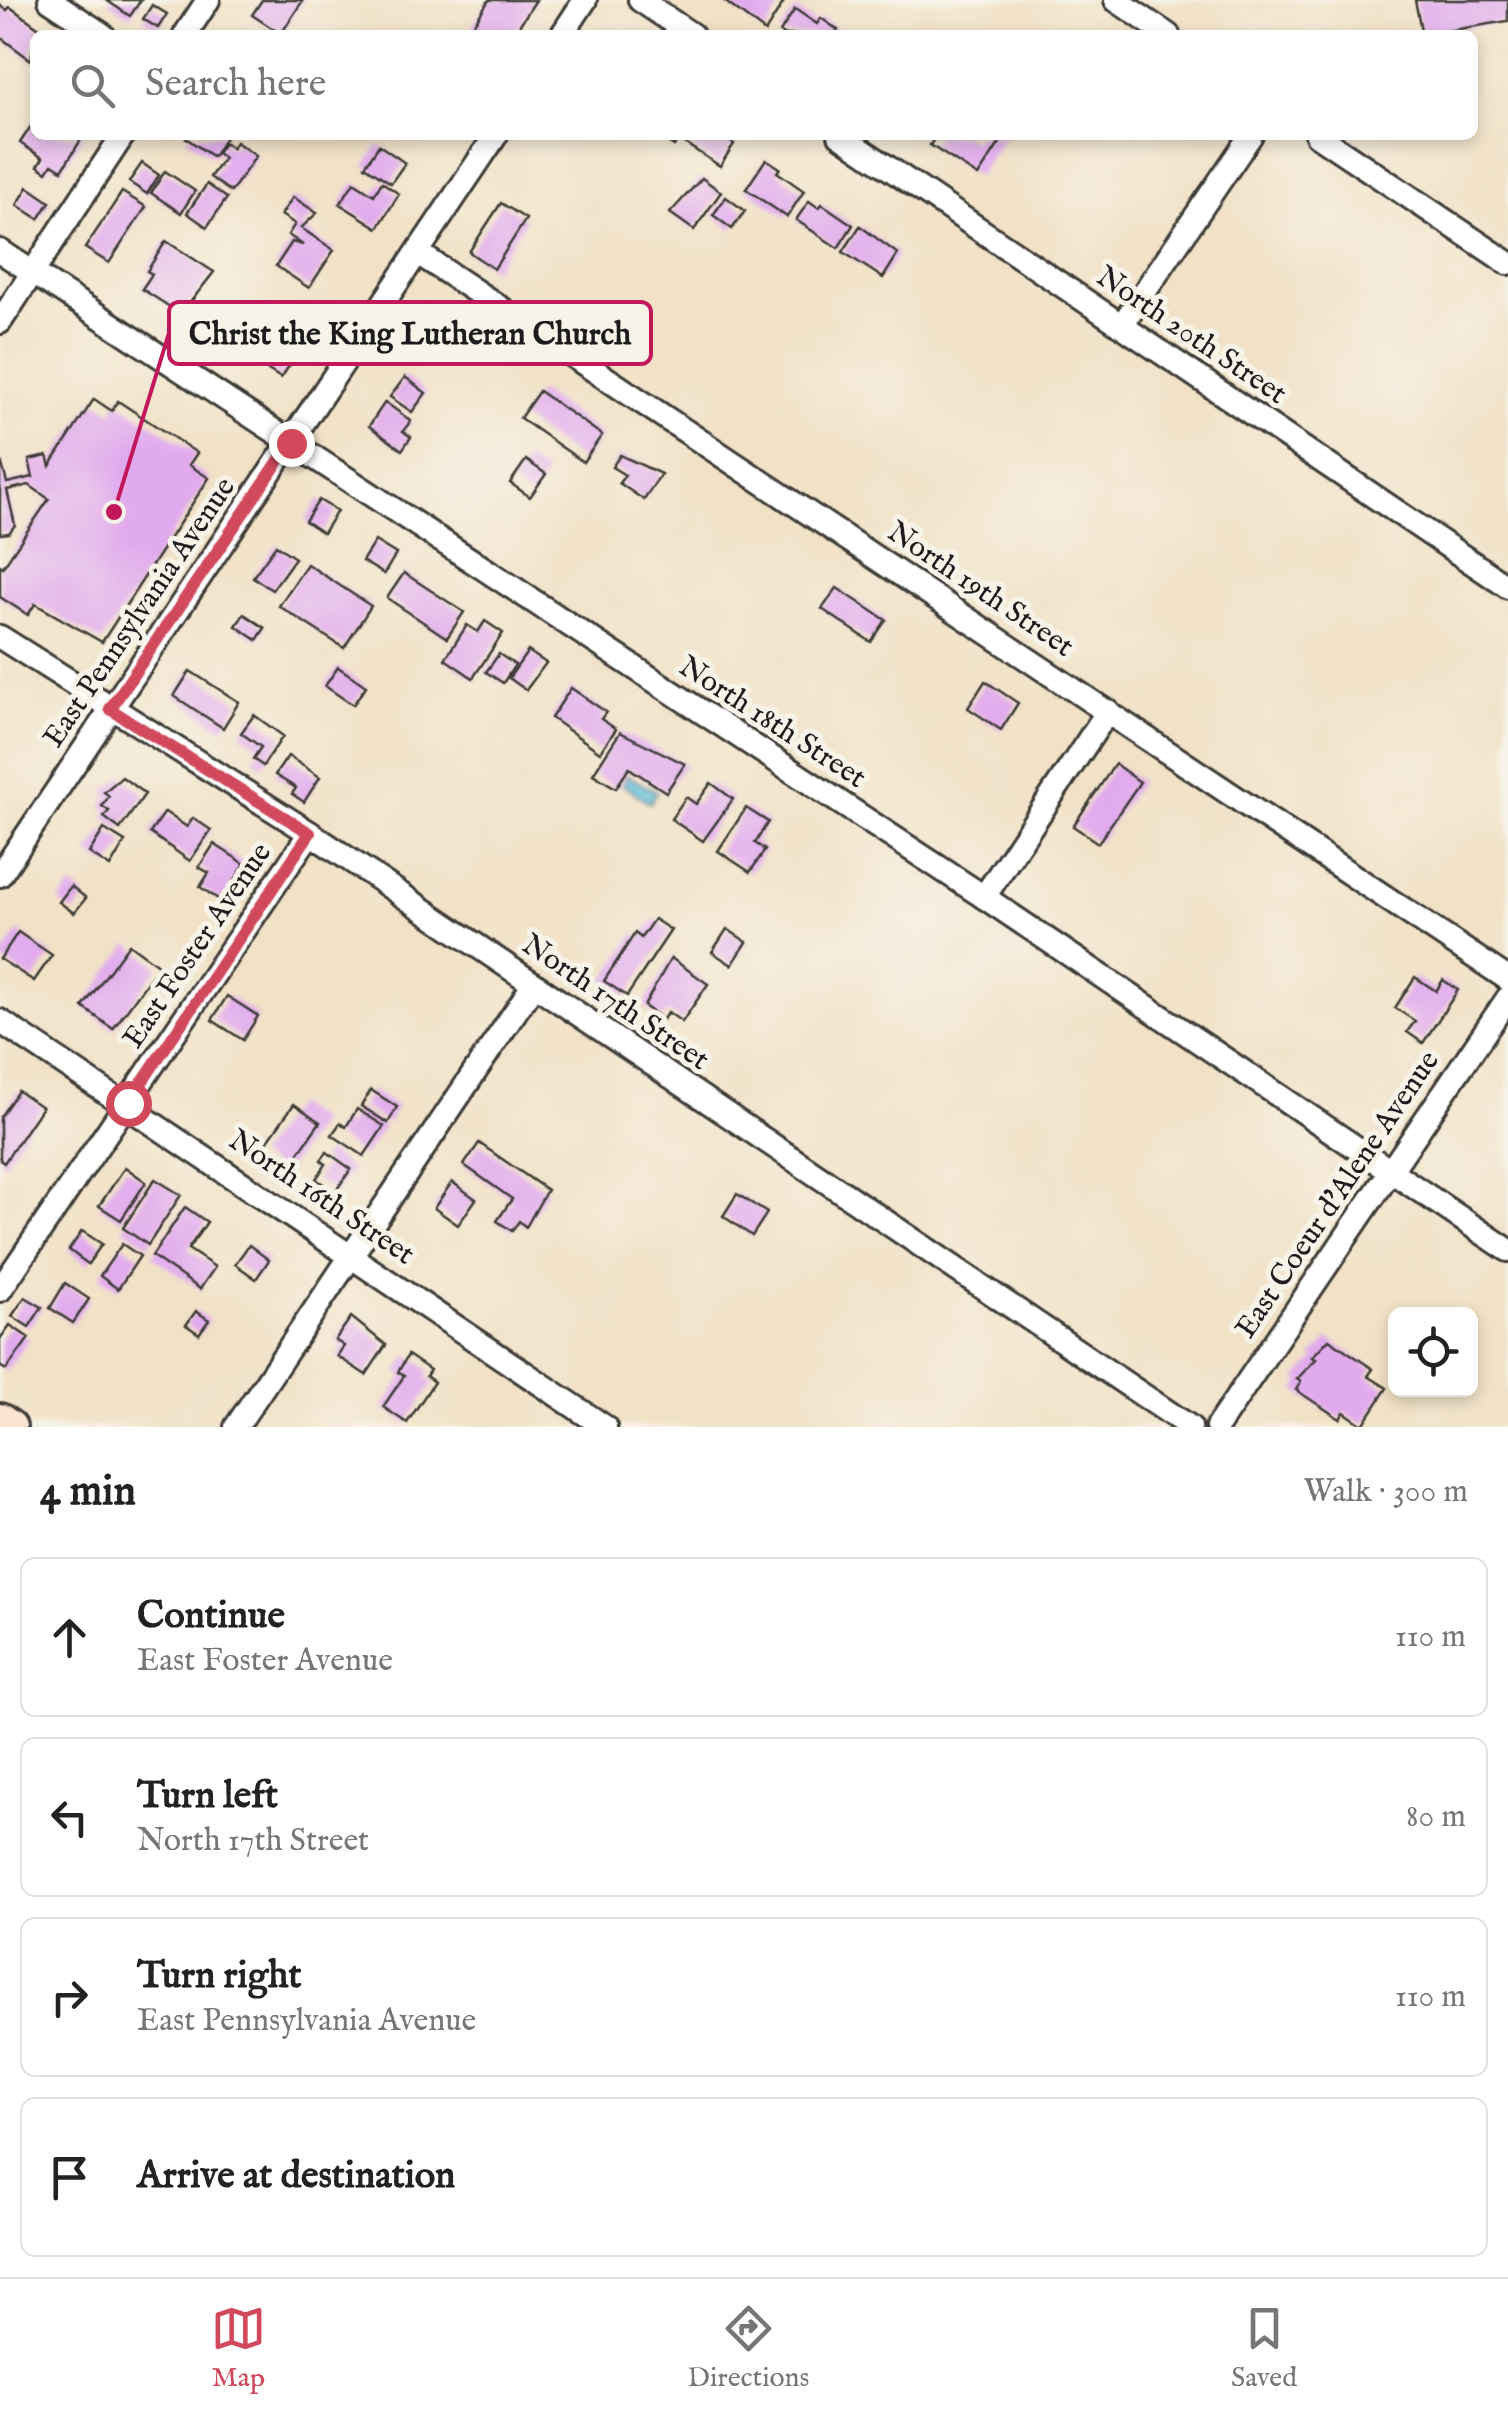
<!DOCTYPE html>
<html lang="en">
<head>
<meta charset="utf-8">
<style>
	:root { --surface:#fff; --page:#f2f2f2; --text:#222; --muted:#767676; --line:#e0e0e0; --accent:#d1495b }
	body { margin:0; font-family:"IM FELL English",serif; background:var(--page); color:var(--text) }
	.controls { position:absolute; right:30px; bottom:30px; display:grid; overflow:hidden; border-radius:15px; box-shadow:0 5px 15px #0003 }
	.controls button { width:90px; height:90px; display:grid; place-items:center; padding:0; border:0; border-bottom:2px solid var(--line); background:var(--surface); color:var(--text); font:50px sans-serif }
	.stop { position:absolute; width:30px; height:30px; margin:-22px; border:8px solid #d1495b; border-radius:50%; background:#fff }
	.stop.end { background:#d1495b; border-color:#fff; box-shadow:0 2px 10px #0008 }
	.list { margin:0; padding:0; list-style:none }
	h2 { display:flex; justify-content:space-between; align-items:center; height:130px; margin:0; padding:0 40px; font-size:42px }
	h2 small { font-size:32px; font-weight:400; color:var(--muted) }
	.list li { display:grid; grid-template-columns:65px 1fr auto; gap:30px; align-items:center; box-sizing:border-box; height:160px; margin:0 20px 20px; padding:0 20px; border:2px solid var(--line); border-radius:15px }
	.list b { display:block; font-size:38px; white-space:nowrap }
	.list p { margin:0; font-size:32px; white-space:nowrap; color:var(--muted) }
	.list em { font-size:32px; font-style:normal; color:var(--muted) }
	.icon { flex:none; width:55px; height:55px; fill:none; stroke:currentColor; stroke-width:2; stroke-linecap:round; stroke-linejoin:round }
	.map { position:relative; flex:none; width:1508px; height:1427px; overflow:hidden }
	.search { position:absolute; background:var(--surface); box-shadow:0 5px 15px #0003; left:30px; right:30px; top:30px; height:110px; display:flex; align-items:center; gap:25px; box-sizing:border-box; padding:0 35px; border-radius:15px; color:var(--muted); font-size:38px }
	.sheet { height:850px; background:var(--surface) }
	nav { display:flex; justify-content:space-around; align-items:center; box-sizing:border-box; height:140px; border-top:2px solid var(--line); background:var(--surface); font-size:28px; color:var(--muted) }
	nav a { display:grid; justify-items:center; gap:5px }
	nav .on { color:var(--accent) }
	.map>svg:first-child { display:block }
</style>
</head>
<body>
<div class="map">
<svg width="1508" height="1427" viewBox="0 0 1508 1427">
	<rect width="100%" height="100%" fill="#f7f3e8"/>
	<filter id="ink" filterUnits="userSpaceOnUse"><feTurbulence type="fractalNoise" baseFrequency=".01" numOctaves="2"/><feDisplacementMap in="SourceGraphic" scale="20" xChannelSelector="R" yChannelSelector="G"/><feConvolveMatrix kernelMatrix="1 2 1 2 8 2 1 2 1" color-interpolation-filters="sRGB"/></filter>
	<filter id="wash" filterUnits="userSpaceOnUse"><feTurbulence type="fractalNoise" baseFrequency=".0048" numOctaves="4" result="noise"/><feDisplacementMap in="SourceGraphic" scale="40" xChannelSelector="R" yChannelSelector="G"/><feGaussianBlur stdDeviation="2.25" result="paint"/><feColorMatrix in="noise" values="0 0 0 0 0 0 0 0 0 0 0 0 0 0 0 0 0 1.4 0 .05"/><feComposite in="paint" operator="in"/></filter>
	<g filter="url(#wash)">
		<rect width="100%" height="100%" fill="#f1e1c6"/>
		<!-- water -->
		<polygon fill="#59bbd8" stroke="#3a6c7a" stroke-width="2.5" points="626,775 657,792 650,803 623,785"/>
		<g id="blocks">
			<!-- building -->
			<g fill="#e1aaed">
				<polygon points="106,0 141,0 130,16"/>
				<polygon points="262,0 303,0 281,34 252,15"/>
				<polygon points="489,0 536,0 513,35 482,35 471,28"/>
				<polygon points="723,0 785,0 765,32"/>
				<polygon points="1415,0 1508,0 1508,21 1422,35"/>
				<polygon points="0,5 7,10 10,7 49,35 35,35 31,60 0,37"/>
				<polygon points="152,5 167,14 158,28 143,19"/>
				<polygon points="795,9 817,24 821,18 838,30 835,35 783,35 780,32"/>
				<polygon points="35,120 35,135 84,135 62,170 52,164 47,172 38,166 43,158 20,143"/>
				<polygon points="188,135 227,135 213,157 186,138"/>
				<polygon points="657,135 720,135 734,144 720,166 678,139 674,146"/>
				<polygon points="937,135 963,135 973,141 977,135 1005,135 978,176 930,145"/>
				<polygon points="236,142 256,156 231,192 210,177 224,158 217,153 224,143 232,148"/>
				<polygon points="379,145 405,163 391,183 365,166"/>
				<polygon points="766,159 780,168 777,172 804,191 787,217 746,189"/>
				<polygon points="142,163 159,175 147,194 129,182"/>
				<polygon points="165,171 195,191 181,213 151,193"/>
				<polygon points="702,178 721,192 694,230 670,213"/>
				<polygon points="354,182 374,195 382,182 399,194 378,228 340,204"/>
				<polygon points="207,184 227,198 207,227 187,213"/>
				<polygon points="28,187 50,202 39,219 17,205"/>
				<polygon points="122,192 146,207 109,263 85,248"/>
				<polygon points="293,197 317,213 301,228 334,250 309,288 276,266 292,242 303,245 288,235 295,224 281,215"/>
				<polygon points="726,197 745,211 732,229 713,215"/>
				<polygon points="809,201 819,208 822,204 853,225 838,248 796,220"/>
				<polygon points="501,203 526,219 494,269 469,252"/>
				<polygon points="860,226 898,254 883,278 843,252"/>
				<polygon points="166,241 214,272 181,314 142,289 152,274 147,271"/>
				<polygon points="238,308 283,339 278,346 295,357 281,378 217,338"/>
				<polygon points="405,377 426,393 412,412 390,397"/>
				<polygon points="539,391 602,435 583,462 520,418"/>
				<polygon points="94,399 112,411 118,401 197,453 189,465 209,478 102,642 35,604 28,615 0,597 0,565 3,567 49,499 29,485 7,490 15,525 9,533 0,534 0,457 7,483 33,477 29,460 47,456 50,466"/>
				<polygon points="385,402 411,421 403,431 411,437 402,450 369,426"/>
				<polygon points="620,455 661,474 644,500 619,483 625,475 612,467"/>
				<polygon points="526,460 546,474 530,497 510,483"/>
				<polygon points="319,500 337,511 323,533 305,521"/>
				<polygon points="375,541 396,554 384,574 362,561"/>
				<polygon points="276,545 295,558 272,590 253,577"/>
				<polygon points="307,564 371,606 344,648 279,606"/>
				<polygon points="404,573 464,612 447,638 387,598"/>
				<polygon points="837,588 886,620 871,642 822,609"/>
				<polygon points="244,614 265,628 257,640 236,626"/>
				<polygon points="485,621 503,633 473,678 445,659 467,625 478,632"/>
				<polygon points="528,651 546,663 526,690 509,678"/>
				<polygon points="499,654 515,665 503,683 486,672"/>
				<polygon points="338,667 366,686 353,705 325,686"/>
				<polygon points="190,671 239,702 223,728 174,696"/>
				<polygon points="985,681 1018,703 1001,730 968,708"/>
				<polygon points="571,688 606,712 601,719 616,729 600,752 551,718"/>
				<polygon points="254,715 283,736 263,766 253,759 261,747 241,733"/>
				<polygon points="620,732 685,764 666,792 629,768 616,788 593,774"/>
				<polygon points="288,756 320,777 304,802 292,794 296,788 275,775"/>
				<polygon points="1115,764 1140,782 1098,843 1073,826"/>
				<polygon points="122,777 145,794 120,829 104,817 109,811 102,806 109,796 104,792"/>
				<polygon points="711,783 733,799 703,841 671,819 686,797 696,804"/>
				<polygon points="746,808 768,822 755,843 765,850 750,872 718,851"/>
				<polygon points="165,812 187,827 193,818 211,830 190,861 150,833"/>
				<polygon points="104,829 125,842 110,867 89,853"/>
				<polygon points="214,844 245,864 221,901 200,887 209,873 199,867"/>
				<polygon points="71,886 86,898 74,913 59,902"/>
				<polygon points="654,919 671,930 627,996 604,981 635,933 641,938"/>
				<polygon points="727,929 747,942 732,965 712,952"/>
				<polygon points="18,932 52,955 34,981 0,959"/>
				<polygon points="129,944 159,966 113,1029 83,1007"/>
				<polygon points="671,958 708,984 682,1022 668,1012 663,1019 644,1006"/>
				<polygon points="1415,977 1436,991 1443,980 1458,990 1423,1043 1407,1032 1415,1021 1395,1008"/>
				<polygon points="227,996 258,1016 243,1040 212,1020"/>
				<polygon points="371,1090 397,1107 388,1123 361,1106"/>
				<polygon points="18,1091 42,1107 4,1163 0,1160 0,1117"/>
				<polygon points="294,1104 320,1122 284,1174 257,1156"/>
				<polygon points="357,1109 384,1126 364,1156 332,1135 340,1123 346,1127"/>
				<polygon points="479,1143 547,1190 526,1227 519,1221 512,1231 497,1221 512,1199 464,1165"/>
				<polygon points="327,1152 351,1169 335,1192 316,1179 326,1164 321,1160"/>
				<polygon points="125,1167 146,1182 121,1220 99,1206"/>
				<polygon points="155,1179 181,1195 148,1245 123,1228"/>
				<polygon points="452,1182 476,1199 458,1225 434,1208"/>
				<polygon points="737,1194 767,1213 752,1236 723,1216"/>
				<polygon points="185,1207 207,1222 188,1249 215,1267 200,1289 152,1256"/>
				<polygon points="82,1231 102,1244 88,1264 69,1250"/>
				<polygon points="122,1244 140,1256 118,1289 100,1276"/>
				<polygon points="249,1245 269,1260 256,1279 235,1264"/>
				<polygon points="65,1283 89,1299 73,1323 50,1308"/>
				<polygon points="25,1297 42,1307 29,1327 12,1316"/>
				<polygon points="196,1311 209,1320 199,1334 186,1325"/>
				<polygon points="351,1317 386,1345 366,1375 337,1356 344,1346 335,1340"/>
				<polygon points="10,1325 29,1338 6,1370 0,1366 0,1339"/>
				<polygon points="1329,1339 1373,1369 1368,1376 1387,1388 1363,1425 1344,1412 1340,1419 1296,1390 1301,1382 1297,1379 1316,1359 1312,1357"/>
				<polygon points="408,1355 430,1370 426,1376 434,1382 407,1423 383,1407 404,1376 398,1372"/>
			</g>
		</g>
	</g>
	<g filter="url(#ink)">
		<use href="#blocks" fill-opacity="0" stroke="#3c3a36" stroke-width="2.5"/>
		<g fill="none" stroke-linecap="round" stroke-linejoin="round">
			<defs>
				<g id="minor">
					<polyline points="50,0 103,35"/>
					<polyline points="640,0 692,35"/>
					<polyline points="1116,0 1168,35"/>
					<polyline points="185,35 208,0"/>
					<polyline points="562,35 585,0"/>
					<polyline points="840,135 1508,587"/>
					<polyline points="1317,135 1508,263"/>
					<polyline points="0,251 984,897 1508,1250"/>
					<polyline points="418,253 1508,979"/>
					<polyline points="0,322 123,135"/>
					<polyline points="1122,325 1251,135"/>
					<polyline points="0,637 310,833 1190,1427"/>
					<polyline points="0,875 496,135"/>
					<polyline points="984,897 1108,711"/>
					<polyline points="0,1021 605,1427"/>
					<polyline points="0,1290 310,833"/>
					<polyline points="236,1427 534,984"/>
					<polyline points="1217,1427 1508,998"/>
				</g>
				<polyline id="secondary" points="0,1420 10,1427"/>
			</defs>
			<!-- minor casing -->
			<use href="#minor" stroke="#3c3a36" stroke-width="28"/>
			<!-- secondary casing -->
			<use href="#secondary" stroke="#3c3a36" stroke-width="38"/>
			<!-- minor -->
			<use href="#minor" stroke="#fff" stroke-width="22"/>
			<!-- secondary -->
			<use href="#secondary" stroke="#fde4d1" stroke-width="32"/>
		</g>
	</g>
	<g fill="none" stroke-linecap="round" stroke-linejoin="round" filter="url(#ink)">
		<!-- route -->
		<polyline stroke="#d1495b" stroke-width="12" points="128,1103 310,833 110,709 291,443"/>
	</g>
	<g text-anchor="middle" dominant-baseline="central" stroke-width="10" stroke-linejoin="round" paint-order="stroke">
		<!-- street labels -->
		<g font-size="30" fill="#1c1c1c" stroke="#f7f3e8">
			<text transform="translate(1191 336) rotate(34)">North 20th Street</text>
			<text transform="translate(980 590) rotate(34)">North 19th Street</text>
			<text transform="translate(140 613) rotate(-56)">East Pennsylvania Avenue</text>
			<text transform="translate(772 723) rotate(33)">North 18th Street</text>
			<text transform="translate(198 946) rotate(-56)">East Foster Avenue</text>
			<text transform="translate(615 1003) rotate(34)">North 17th Street</text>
			<text transform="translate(1338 1195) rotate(-56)">East Coeur d'Alene Avenue</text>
			<text transform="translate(321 1198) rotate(34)">North 16th Street</text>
		</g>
	</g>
	<!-- callouts -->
	<path fill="none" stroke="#c2185b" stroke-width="4" d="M114 512L169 333"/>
	<circle fill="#c2185b" stroke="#f7f3e8" stroke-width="4" cx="114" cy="512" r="10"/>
	<rect fill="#f7f3e8" stroke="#c2185b" stroke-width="4" x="169" y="302" width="482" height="62" rx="10"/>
	<g font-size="32" text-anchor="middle" font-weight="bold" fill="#1c1c1c">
		<text x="410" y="344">Christ the King Lutheran Church</text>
	</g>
</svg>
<div class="controls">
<button><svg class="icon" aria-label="locate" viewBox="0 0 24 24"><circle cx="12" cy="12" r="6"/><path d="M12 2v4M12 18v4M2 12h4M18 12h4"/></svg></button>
</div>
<div class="stop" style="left:128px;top:1103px"></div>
<div class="stop end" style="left:291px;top:443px"></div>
<div class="search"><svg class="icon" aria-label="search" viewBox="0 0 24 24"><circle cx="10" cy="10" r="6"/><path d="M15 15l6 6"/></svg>Search here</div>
</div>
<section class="sheet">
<h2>4 min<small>Walk · 300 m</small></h2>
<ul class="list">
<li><svg class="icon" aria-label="ahead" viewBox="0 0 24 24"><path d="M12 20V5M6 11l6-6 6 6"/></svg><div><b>Continue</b><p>East Foster Avenue</p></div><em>110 m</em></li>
<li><svg class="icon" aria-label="left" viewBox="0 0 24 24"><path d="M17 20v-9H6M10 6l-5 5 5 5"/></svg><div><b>Turn left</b><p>North 17th Street</p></div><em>80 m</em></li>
<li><svg class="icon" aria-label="right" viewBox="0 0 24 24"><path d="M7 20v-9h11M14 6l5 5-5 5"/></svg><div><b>Turn right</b><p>East Pennsylvania Avenue</p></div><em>110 m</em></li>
<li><svg class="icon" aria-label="arrive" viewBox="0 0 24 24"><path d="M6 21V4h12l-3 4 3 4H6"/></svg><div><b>Arrive at destination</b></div></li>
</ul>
</section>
<nav>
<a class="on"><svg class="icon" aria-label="map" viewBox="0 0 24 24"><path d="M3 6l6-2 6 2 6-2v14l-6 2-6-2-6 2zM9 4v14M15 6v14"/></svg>Map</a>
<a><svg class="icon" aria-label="directions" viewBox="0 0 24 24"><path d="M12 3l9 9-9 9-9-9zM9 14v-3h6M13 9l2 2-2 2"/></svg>Directions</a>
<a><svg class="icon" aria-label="saved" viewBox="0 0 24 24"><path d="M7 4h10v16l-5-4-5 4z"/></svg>Saved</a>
</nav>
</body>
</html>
